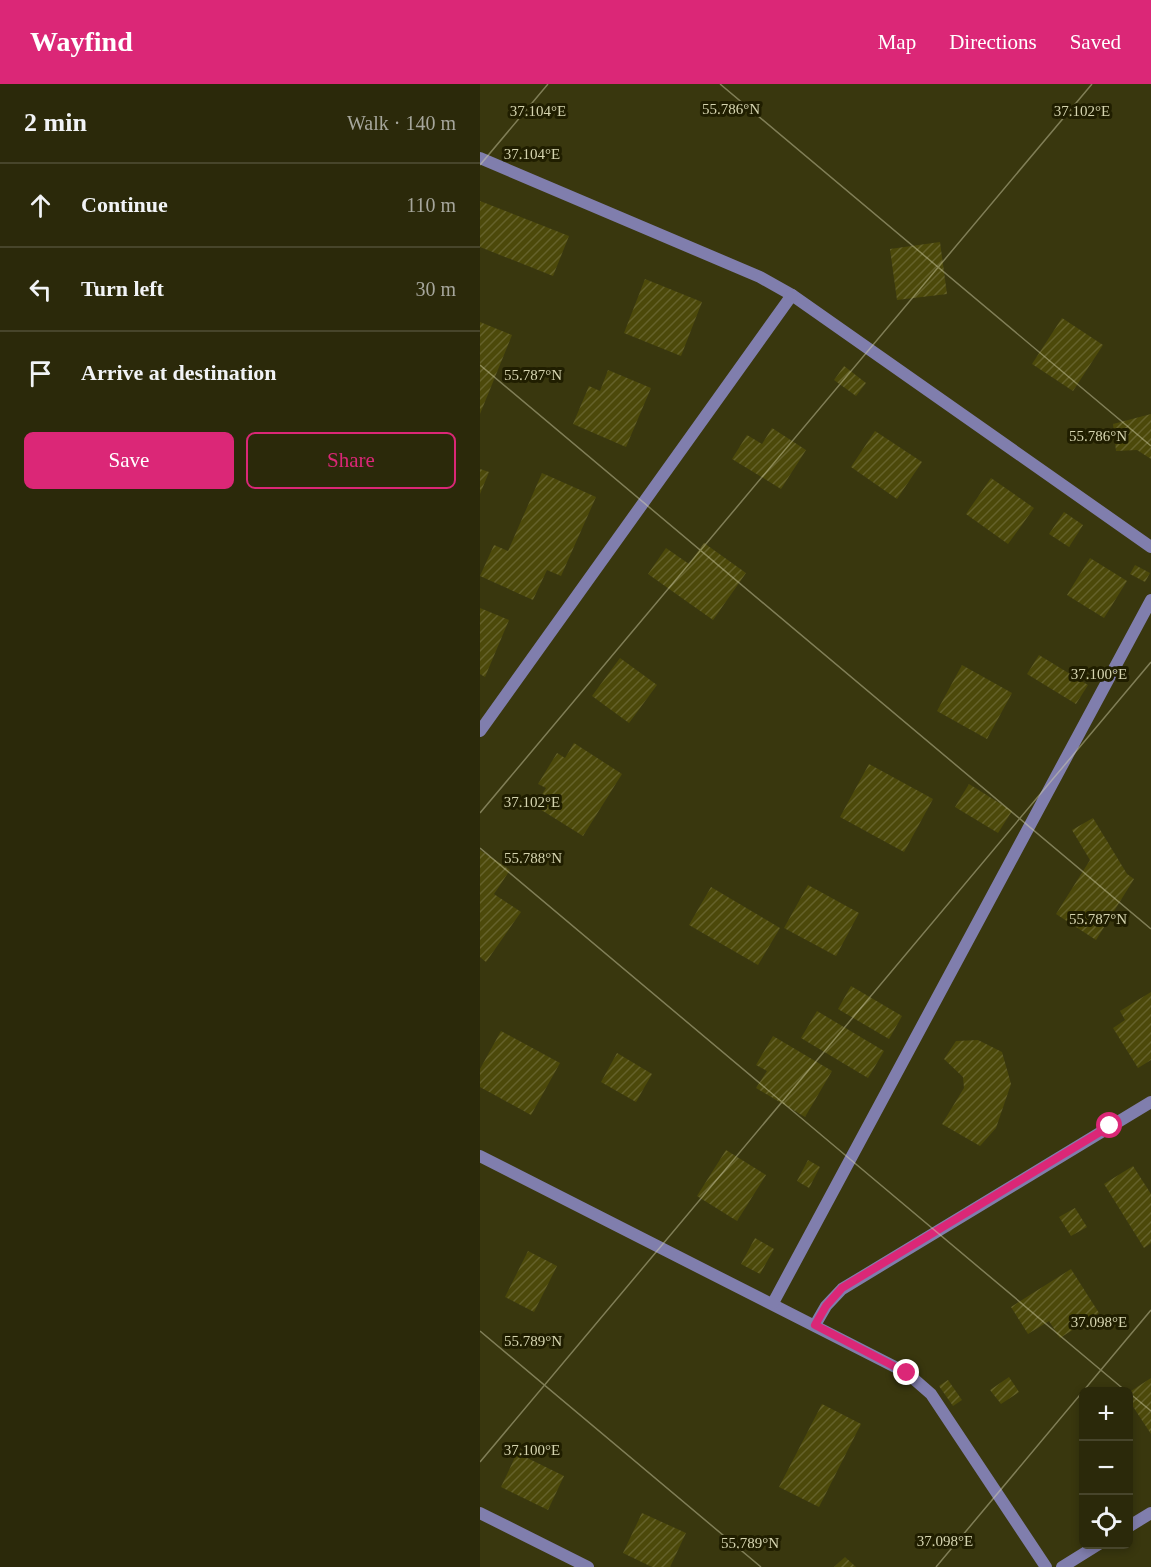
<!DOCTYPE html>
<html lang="en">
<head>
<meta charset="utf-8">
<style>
	:root { --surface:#2b290a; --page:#373518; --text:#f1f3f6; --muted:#a6a69c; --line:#47452b; --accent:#db2777 }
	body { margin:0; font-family:Georgia,serif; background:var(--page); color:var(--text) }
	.controls { position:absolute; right:18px; bottom:18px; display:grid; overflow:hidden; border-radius:9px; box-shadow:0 3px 9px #0003 }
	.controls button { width:54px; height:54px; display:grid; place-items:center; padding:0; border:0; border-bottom:2px solid var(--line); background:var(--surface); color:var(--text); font:30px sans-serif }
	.stop { position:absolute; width:18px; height:18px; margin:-14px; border:4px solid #db2777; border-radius:50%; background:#fff }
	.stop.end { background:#db2777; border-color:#fff; box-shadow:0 2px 6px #0008 }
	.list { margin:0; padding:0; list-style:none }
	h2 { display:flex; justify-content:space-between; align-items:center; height:78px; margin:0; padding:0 24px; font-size:26px }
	h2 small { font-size:20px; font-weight:400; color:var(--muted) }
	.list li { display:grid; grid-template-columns:39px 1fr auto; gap:18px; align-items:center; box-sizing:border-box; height:84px; padding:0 24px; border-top:2px solid var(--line) }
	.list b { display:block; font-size:22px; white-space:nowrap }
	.list em { font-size:20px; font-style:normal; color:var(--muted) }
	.actions { display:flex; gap:12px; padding:18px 24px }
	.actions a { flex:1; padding:14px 0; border:2px solid var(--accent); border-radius:9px; text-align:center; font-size:21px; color:var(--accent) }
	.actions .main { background:var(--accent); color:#fff }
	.icon { flex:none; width:33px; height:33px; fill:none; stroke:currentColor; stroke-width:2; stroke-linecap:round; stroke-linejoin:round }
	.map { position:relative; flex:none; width:671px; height:1483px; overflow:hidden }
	header { display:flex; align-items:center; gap:36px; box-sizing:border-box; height:84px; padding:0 30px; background:var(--accent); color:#fff }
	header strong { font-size:28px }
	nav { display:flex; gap:33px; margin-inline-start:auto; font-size:21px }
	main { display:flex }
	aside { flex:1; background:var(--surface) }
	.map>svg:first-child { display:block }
</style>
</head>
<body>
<header>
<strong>Wayfind</strong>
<nav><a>Map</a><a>Directions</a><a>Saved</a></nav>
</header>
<main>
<aside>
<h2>2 min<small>Walk · 140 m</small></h2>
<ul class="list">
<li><svg class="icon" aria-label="ahead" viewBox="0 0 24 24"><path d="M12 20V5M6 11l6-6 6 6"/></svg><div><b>Continue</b></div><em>110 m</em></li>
<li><svg class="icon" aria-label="left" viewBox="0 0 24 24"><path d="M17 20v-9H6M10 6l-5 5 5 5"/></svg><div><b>Turn left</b></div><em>30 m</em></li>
<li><svg class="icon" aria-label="arrive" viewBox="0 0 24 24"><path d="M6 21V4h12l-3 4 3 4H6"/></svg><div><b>Arrive at destination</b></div></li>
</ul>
<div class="actions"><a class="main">Save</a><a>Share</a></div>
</aside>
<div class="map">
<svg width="671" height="1483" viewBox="0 0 671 1483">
	<defs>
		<pattern id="building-hatch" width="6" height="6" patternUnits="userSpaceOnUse" patternTransform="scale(1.5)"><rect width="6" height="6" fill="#4c490a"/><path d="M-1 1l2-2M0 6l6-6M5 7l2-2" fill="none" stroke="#65622b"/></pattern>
	</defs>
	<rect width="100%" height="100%" fill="#39370e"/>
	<!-- building -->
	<g fill="url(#building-hatch)">
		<polygon points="0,117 89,152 73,192 0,163"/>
		<polygon points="460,158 467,210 417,216 410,165"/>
		<polygon points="165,195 222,218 201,272 144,249"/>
		<polygon points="582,234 623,261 593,307 552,280"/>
		<polygon points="0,238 32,251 0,330"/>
		<polygon points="364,282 386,299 376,312 354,296"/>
		<polygon points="128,286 171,304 146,363 93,340 109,302 120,307"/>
		<polygon points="671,330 671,375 657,366 636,367 633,340"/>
		<polygon points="292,344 326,366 301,405 252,375 267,351 282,360"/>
		<polygon points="395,347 442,378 417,415 371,383"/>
		<polygon points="0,385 9,388 0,410"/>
		<polygon points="62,389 116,413 81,492 67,486 53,516 0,492 14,461 28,467"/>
		<polygon points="511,394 554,424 528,460 486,430"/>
		<polygon points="584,428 603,441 589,463 569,450"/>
		<polygon points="224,459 266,489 233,536 168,490 186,464 209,480"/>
		<polygon points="610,474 647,497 624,534 587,511"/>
		<polygon points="655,481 670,489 665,498 650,490"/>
		<polygon points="0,524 29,536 5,593 0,590"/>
		<polygon points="559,571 608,601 596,620 547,590"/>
		<polygon points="140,574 177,601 149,639 112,612"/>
		<polygon points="482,581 532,609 507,655 457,627"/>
		<polygon points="94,659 142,690 103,752 55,722 66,704 58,700 77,669 85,674"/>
		<polygon points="389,680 453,715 424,768 360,733"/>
		<polygon points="489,700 532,727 518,749 475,723"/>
		<polygon points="613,734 647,790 654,795 616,856 576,830 610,776 592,746"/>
		<polygon points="0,766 30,786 14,810 41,828 6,878 0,873"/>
		<polygon points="328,801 379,829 356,872 304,844"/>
		<polygon points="231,803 300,844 278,881 209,841"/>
		<polygon points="371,902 422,932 409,955 358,925"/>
		<polygon points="671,908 671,976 658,984 633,944 645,936 640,927"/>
		<polygon points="337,927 404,967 388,994 321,954"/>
		<polygon points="21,947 80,979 51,1031 0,1003 0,985"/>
		<polygon points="293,952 352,987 325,1033 276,1004 287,987 276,981"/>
		<polygon points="498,956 522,968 531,1000 516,1044 500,1062 462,1040 484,1004 483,993 464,975 476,957"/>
		<polygon points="137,969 172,990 156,1018 121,998"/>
		<polygon points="246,1066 286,1091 257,1137 217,1112"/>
		<polygon points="328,1076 340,1083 329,1104 317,1097"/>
		<polygon points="653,1082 671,1110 671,1159 664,1164 624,1100"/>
		<polygon points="595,1124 607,1143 591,1152 579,1133"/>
		<polygon points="275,1154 294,1165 280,1190 261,1180"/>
		<polygon points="48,1167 77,1182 54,1228 25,1213"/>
		<polygon points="591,1185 619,1229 580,1254 569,1237 548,1250 531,1223"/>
		<polygon points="529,1293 539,1308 521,1320 510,1306"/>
		<polygon points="671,1294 671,1350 648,1315 648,1309"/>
		<polygon points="468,1296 482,1316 473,1322 459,1302"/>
		<polygon points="342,1320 381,1340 339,1423 299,1403"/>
		<polygon points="37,1369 84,1392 68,1426 21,1403"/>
		<polygon points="162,1429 206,1449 190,1483 172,1483 143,1469"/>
		<polygon points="365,1473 376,1483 354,1483"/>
	</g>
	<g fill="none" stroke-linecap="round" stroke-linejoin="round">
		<!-- minor -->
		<g stroke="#807ead" stroke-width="12">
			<polyline points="0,74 280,193 312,211 671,463"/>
			<polyline points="0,647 312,211"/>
			<polyline points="0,1072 427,1289 451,1310 566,1483"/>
			<polyline points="293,1219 671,516"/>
			<polyline points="335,1241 346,1222 362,1205 671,1018"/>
			<polyline points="0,1429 108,1483"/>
			<polyline points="648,1443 671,1429"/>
			<polyline points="582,1483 619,1460"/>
		</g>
	</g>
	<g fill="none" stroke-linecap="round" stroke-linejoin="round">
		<!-- route -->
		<polyline stroke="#db2777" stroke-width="8" points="427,1289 335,1241 346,1222 362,1204 630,1042"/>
	</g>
	<!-- ticks -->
	<path fill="none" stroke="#d6d5b0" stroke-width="1.5" stroke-opacity="0.45" d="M240,0L671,362M0,81L68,0M0,281L671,845M0,729L612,0M0,764L647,1308M0,1247L281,1483M648,1308L671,1327M0,1378L671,578M456,1483L671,1226"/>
	<g font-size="15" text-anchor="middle" fill="#d6d5b0" stroke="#201e00" stroke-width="6" stroke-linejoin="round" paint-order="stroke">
		<text x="251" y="30">55.786°N</text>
		<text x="58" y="32">37.104°E</text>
		<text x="602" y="32">37.102°E</text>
		<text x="52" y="75">37.104°E</text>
		<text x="53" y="296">55.787°N</text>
		<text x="618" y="357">55.786°N</text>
		<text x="619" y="595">37.100°E</text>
		<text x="52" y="723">37.102°E</text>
		<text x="53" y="779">55.788°N</text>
		<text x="618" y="840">55.787°N</text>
		<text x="619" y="1243">37.098°E</text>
		<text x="53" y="1262">55.789°N</text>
		<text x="52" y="1371">37.100°E</text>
		<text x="465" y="1462">37.098°E</text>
		<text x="270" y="1464">55.789°N</text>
	</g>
</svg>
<div class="controls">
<button>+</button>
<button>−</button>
<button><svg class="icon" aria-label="locate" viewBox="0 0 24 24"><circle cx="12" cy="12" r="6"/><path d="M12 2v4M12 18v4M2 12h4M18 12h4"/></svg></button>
</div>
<div class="stop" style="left:630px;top:1042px"></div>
<div class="stop end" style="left:427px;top:1289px"></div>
</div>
</main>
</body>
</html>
